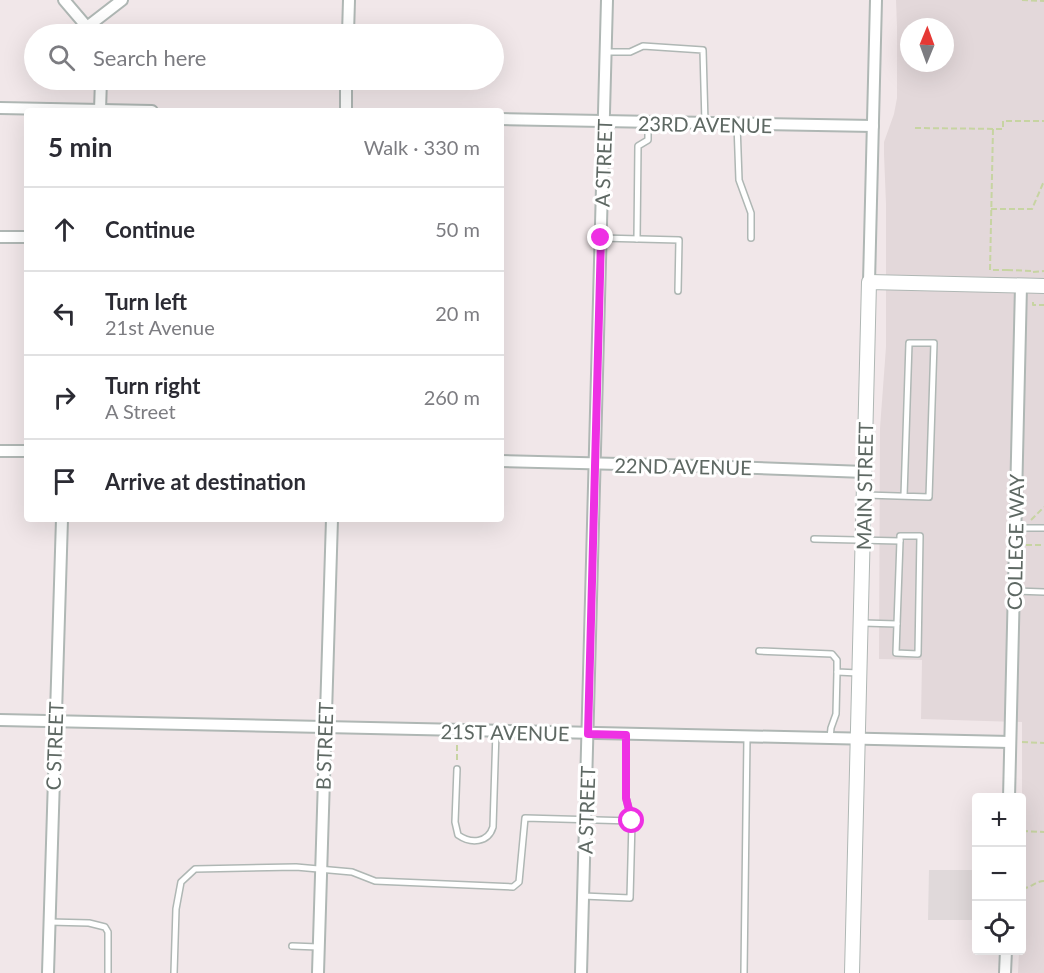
<!DOCTYPE html>
<html lang="en">
<head>
<meta charset="utf-8">
<style>
	:root { --surface:#fff; --page:#f2f2f3; --text:#2b2b33; --muted:#7c7c81; --line:#e1e1e2 }
	body { margin:0; font-family:Lato,sans-serif; background:var(--page); color:var(--text) }
	.controls { position:absolute; right:18px; bottom:18px; display:grid; overflow:hidden; border-radius:6px; box-shadow:0 6px 24px #0002 }
	.controls button { width:54px; height:54px; display:grid; place-items:center; padding:0; border:0; border-bottom:2px solid var(--line); background:var(--surface); color:var(--text); font:30px sans-serif }
	.compass { position:absolute; left:900px; top:18px; width:54px; height:54px; border-radius:50%; background:var(--surface); box-shadow:0 6px 24px #0002; rotate:1deg }
	.stop { position:absolute; width:18px; height:18px; margin:-14px; border:4px solid #ee30e3; border-radius:50%; background:#fff }
	.stop.end { background:#ee30e3; border-color:#fff; box-shadow:0 2px 6px #0008 }
	.list { margin:0; padding:0; list-style:none }
	h2 { display:flex; justify-content:space-between; align-items:center; height:78px; margin:0; padding:0 24px; font-size:26px }
	h2 small { font-size:20px; font-weight:400; color:var(--muted) }
	.list li { display:grid; grid-template-columns:39px 1fr auto; gap:18px; align-items:center; box-sizing:border-box; height:84px; padding:0 24px; border-top:2px solid var(--line) }
	.list b { display:block; font-size:22px; white-space:nowrap }
	.list p { margin:0; font-size:20px; white-space:nowrap; color:var(--muted) }
	.list em { font-size:20px; font-style:normal; color:var(--muted) }
	.icon { flex:none; width:33px; height:33px; fill:none; stroke:currentColor; stroke-width:2; stroke-linecap:round; stroke-linejoin:round }
	.map { position:relative; flex:none; width:1044px; height:973px; overflow:hidden }
	.search { position:absolute; background:var(--surface); box-shadow:0 6px 24px #0002; left:24px; top:24px; width:480px; height:66px; display:flex; align-items:center; gap:15px; box-sizing:border-box; padding:0 21px; border-radius:33px; color:var(--muted); font-size:22px }
	.panel { position:absolute; background:var(--surface); box-shadow:0 6px 24px #0002; left:24px; top:108px; width:480px; height:414px; border-radius:6px }
	.map>svg:first-child { display:block }
</style>
</head>
<body>
<div class="map">
<svg width="1044" height="973" viewBox="0 0 1044 973">
	<rect width="100%" height="100%" fill="#f1e7e9"/>
	<!-- industrial -->
	<polygon fill="#e0d9da" points="929,870 976,870 976,920 928,920"/>
	<!-- education -->
	<path fill="#e3d8da" fill-rule="evenodd" d="M896,0H1044V973H1018L1019,951L1022,950V722L921,719L922,660L879,659L880,428L886,347V204L884,154V142L894,114L897,98V27ZM909,27H945V63H909Z"/>
	<g fill="none" stroke-linecap="round" stroke-linejoin="round">
		<defs>
			<g id="service">
				<polyline points="606,52 630,52 643,46 703,50 705,123"/>
				<polyline points="737,124 739,180 751,213 751,238"/>
				<polyline points="601,238 679,240 678,291"/>
				<polyline points="637,239 638,146 648,140 648,123"/>
				<polyline points="866,495 929,497 934,343 909,343 904,496"/>
				<polyline points="1015,528 1044,528"/>
				<polyline points="814,539 900,541 900,536 920,536 918,654 896,653 897,624 863,623"/>
				<polyline points="1014,591 1044,592"/>
				<polyline points="897,624 900,541"/>
				<polyline points="759,651 832,654 837,660 837,672 858,673"/>
				<polyline points="830,738 831,728 836,714 837,672"/>
				<path d="M457,769L455,822L458,835C471,844 488,843 493,827L496,731"/>
				<polyline points="583,896 630,898 632,821 626,798 626,734"/>
				<polyline points="49,922 89,923 105,927 108,932 108,973"/>
				<polyline points="292,946 318,947"/>
				<polyline points="174,973 176,909 181,882 195,869 296,867 352,872 375,881 513,887 519,882 525,818 632,821"/>
				<polyline points="744,973 747,737"/>
			</g>
			<g id="minor">
				<polyline points="64,0 93,34"/>
				<polyline points="87,27 122,0"/>
				<polyline points="348,34 349,0"/>
				<polyline points="0,108 152,111"/>
				<polyline points="100,110 101,80"/>
				<polyline points="346,111 346,80"/>
				<polyline points="501,119 873,126"/>
				<polyline points="0,237 27,237"/>
				<polyline points="869,282 876,0"/>
				<polyline points="0,451 27,451"/>
				<polyline points="501,461 701,466 865,472"/>
				<polyline points="0,720 1010,742"/>
				<polyline points="1009,798 1021,286"/>
				<polyline points="48,973 62,519"/>
				<polyline points="318,973 332,519"/>
				<polyline points="581,973 607,0"/>
				<polyline points="1005,973 1006,950"/>
			</g>
			<polyline id="tertiary" points="852,973 869,282 1044,286"/>
		</defs>
		<!-- service casing -->
		<use href="#service" stroke="#afb7b4" stroke-width="8"/>
		<!-- minor casing -->
		<use href="#minor" stroke="#afb7b4" stroke-width="14"/>
		<!-- tertiary casing -->
		<use href="#tertiary" stroke="#afb7b4" stroke-width="16"/>
		<!-- path -->
		<g stroke="#c7d4a2" stroke-width="2" stroke-dasharray="6 3" stroke-linecap="butt">
			<polyline points="1022,0 1044,1"/>
			<polyline points="915,128 1003,129 1003,121 1044,121"/>
			<polyline points="993,129 990,270 1007,270 1007,274"/>
			<polyline points="991,209 1032,209 1044,181"/>
			<polyline points="1007,270 1033,271"/>
			<polyline points="1033,272 1044,271"/>
			<polyline points="1033,302 1033,305 1044,305"/>
			<polyline points="1031,520 1044,507"/>
			<polyline points="1026,545 1044,545"/>
			<polyline points="1022,742 1044,743"/>
			<polyline points="457,760 457,742"/>
			<polyline points="1022,831 1044,832"/>
			<path d="M1022,888C1030,889 1035,881 1044,881"/>
		</g>
		<!-- service -->
		<use href="#service" stroke="#fff" stroke-width="5"/>
		<!-- minor -->
		<use href="#minor" stroke="#fff" stroke-width="10"/>
		<!-- tertiary -->
		<use href="#tertiary" stroke="#fff" stroke-width="14"/>
	</g>
	<g fill="none" stroke-linecap="round" stroke-linejoin="round">
		<!-- route -->
		<polyline stroke="#ee30e3" stroke-width="8" points="601,238 588,734 626,735 626,798 632,821"/>
	</g>
	<g text-anchor="middle" dominant-baseline="central" stroke-width="6" stroke-linejoin="round" paint-order="stroke">
		<!-- street labels -->
		<g font-size="20" fill="#5e6863" stroke="#fff">
			<text transform="translate(705 124) rotate(1)">23RD AVENUE</text>
			<text transform="translate(603 163) rotate(-88)">A STREET</text>
			<text transform="translate(683 466) rotate(1)">22ND AVENUE</text>
			<text transform="translate(864 486) rotate(-89)">MAIN STREET</text>
			<text transform="translate(1015 542) rotate(-89)">COLLEGE WAY</text>
			<text transform="translate(505 732) rotate(1)">21ST AVENUE</text>
			<text transform="translate(54 746) rotate(-88)">C STREET</text>
			<text transform="translate(324 746) rotate(-88)">B STREET</text>
			<text transform="translate(586 810) rotate(-88)">A STREET</text>
		</g>
	</g>
</svg>
<div class="controls">
<button>+</button>
<button>−</button>
<button><svg class="icon" aria-label="locate" viewBox="0 0 24 24"><circle cx="12" cy="12" r="6"/><path d="M12 2v4M12 18v4M2 12h4M18 12h4"/></svg></button>
</div>
<svg class="compass" viewBox="-18 -18 36 36"><path d="M0-13l5 13h-10z" fill="#e53935"/><path d="M0 13l5-13h-10z" fill="#7c7c81"/></svg>
<div class="stop" style="left:632px;top:821px"></div>
<div class="stop end" style="left:601px;top:238px"></div>
<div class="search"><svg class="icon" aria-label="search" viewBox="0 0 24 24"><circle cx="10" cy="10" r="6"/><path d="M15 15l6 6"/></svg>Search here</div>
<section class="panel">
<h2>5 min<small>Walk · 330 m</small></h2>
<ul class="list">
<li><svg class="icon" aria-label="ahead" viewBox="0 0 24 24"><path d="M12 20V5M6 11l6-6 6 6"/></svg><div><b>Continue</b></div><em>50 m</em></li>
<li><svg class="icon" aria-label="left" viewBox="0 0 24 24"><path d="M17 20v-9H6M10 6l-5 5 5 5"/></svg><div><b>Turn left</b><p>21st Avenue</p></div><em>20 m</em></li>
<li><svg class="icon" aria-label="right" viewBox="0 0 24 24"><path d="M7 20v-9h11M14 6l5 5-5 5"/></svg><div><b>Turn right</b><p>A Street</p></div><em>260 m</em></li>
<li><svg class="icon" aria-label="arrive" viewBox="0 0 24 24"><path d="M6 21V4h12l-3 4 3 4H6"/></svg><div><b>Arrive at destination</b></div></li>
</ul>
</section>
</div>
</body>
</html>
